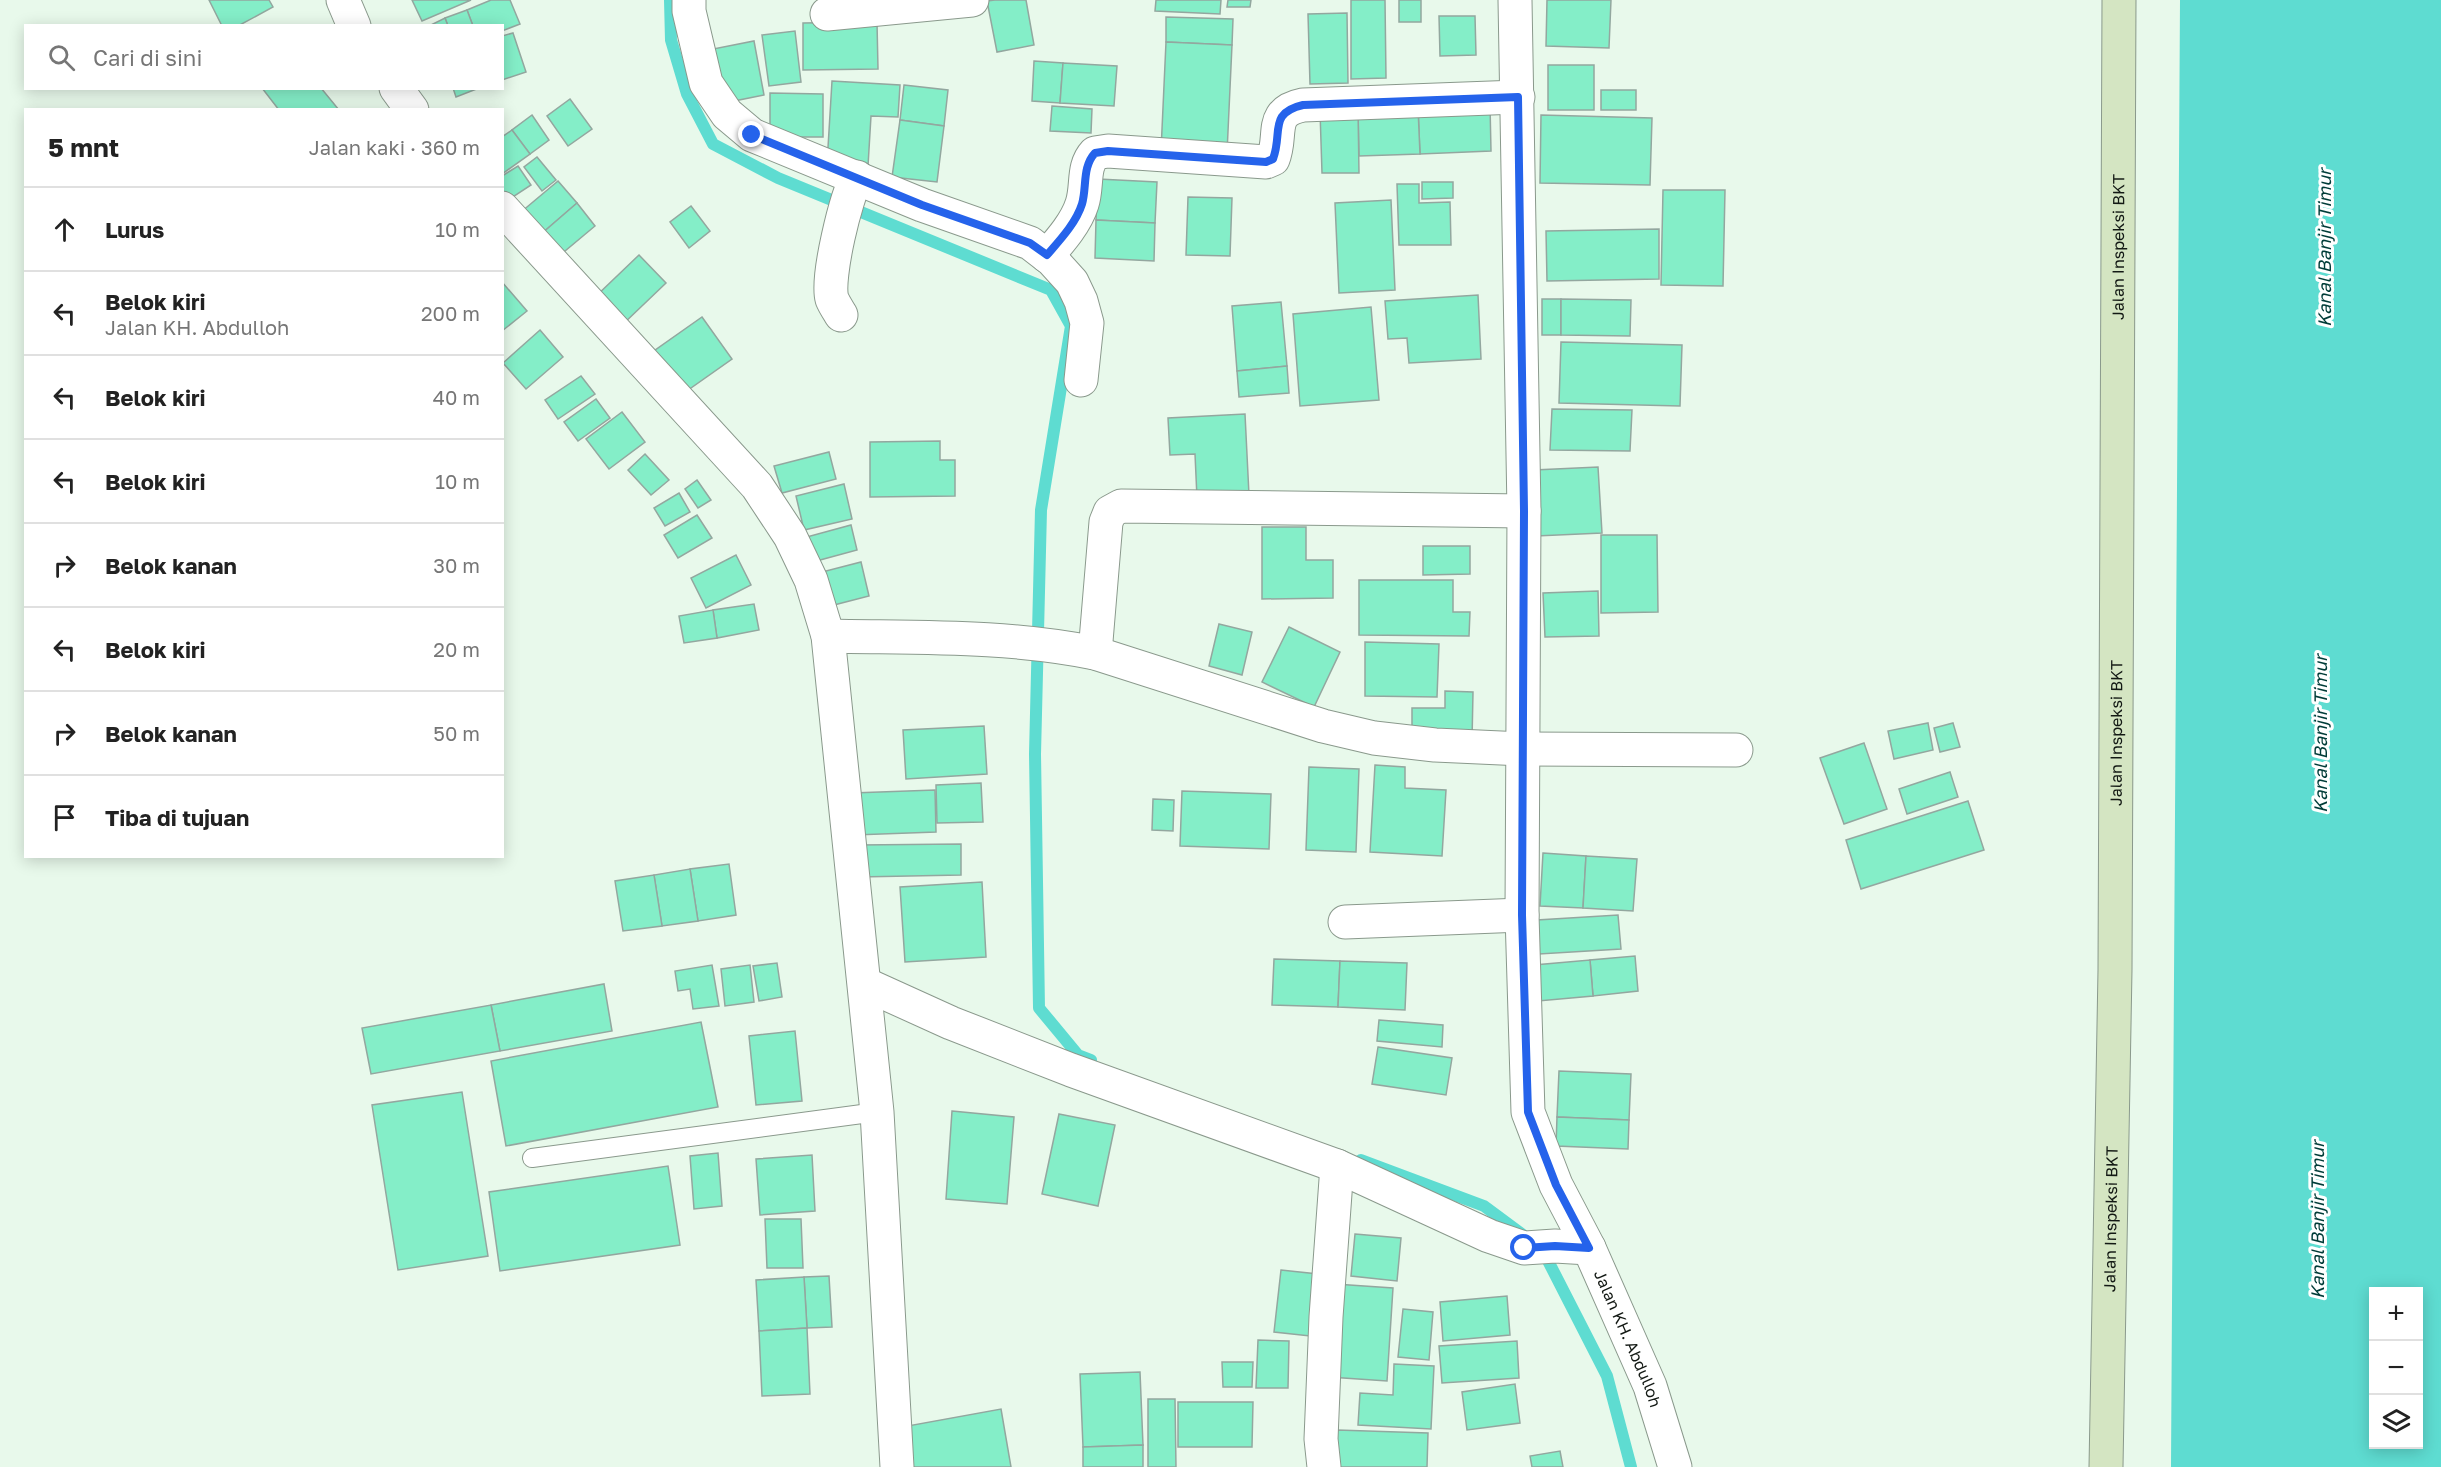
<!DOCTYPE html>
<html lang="id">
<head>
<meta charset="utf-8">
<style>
	:root { --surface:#fff; --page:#f6f6f6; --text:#222; --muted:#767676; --line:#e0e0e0 }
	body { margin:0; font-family:"Golos Text",sans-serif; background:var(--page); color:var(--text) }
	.controls { position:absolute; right:18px; bottom:18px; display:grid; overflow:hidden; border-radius:0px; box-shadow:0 3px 15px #0003 }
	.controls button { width:54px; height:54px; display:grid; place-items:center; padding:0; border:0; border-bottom:2px solid var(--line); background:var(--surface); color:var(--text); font:30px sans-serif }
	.stop { position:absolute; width:18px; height:18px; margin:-14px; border:4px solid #2563eb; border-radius:50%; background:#fff }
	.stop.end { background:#2563eb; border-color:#fff; box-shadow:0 2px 6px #0008 }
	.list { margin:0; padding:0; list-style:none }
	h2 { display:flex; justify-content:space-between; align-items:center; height:78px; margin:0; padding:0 24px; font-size:26px }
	h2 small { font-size:20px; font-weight:400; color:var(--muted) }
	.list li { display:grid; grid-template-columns:39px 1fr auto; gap:18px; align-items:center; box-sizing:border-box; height:84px; padding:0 24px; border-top:2px solid var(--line) }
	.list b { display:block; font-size:22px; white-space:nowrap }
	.list p { margin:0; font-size:20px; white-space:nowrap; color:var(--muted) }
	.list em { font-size:20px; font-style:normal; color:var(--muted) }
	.icon { flex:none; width:33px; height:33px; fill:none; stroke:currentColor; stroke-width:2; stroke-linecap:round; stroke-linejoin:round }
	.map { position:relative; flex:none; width:2441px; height:1467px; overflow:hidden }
	.search { position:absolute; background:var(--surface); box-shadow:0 3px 15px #0003; left:24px; top:24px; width:480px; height:66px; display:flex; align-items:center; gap:15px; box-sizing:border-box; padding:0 21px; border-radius:0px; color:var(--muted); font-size:22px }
	.panel { position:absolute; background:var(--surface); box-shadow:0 3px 15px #0003; left:24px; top:108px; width:480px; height:750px; border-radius:0px }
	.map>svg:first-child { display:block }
</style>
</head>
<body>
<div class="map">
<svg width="2441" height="1467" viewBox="0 0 2441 1467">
	<rect width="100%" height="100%" fill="#e8f9eb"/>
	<!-- water -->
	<path fill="#5edcd1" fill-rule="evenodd" d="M2180,0H2441V1467H2171ZM2374,1292H2418V1444H2374Z"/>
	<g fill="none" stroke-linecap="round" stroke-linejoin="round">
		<!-- stream -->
		<g stroke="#5edcd1" stroke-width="12">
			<polyline points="670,0 671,40 687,94 713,144 778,178 1051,290 1071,326 1041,510 1035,754 1039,1008 1078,1055 1091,1060"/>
			<polyline points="1361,1160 1484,1206 1523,1235"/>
			<polyline points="1542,1249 1607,1376 1631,1467"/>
		</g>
	</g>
	<!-- building -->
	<g fill="#84eec8" stroke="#93a79f" stroke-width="1.5">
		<polygon points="209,0 269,0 273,7 238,26 222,26"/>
		<polygon points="412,0 471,0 422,21"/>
		<polygon points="491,0 510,0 520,24 502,31 502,26 473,26 467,10"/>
		<polygon points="995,0 1026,0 1034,45 997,52 987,1"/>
		<polygon points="1156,0 1221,0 1220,14 1155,11"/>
		<polygon points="1228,0 1251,0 1250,7 1227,7"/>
		<polygon points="1351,0 1385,0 1386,78 1351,79"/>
		<rect x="1399" y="0" width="22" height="22"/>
		<polygon points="1547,0 1611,0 1609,48 1546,46"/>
		<polygon points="467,10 473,26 448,26 445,18"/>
		<polygon points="1347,13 1348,83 1310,84 1308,14"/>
		<polygon points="1439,16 1475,16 1476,55 1440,56"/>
		<polygon points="1166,17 1233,19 1232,45 1166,42"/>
		<polygon points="445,18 448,26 429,26"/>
		<polygon points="877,22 878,69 803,70 803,23"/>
		<polygon points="795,31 801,82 769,86 762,35"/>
		<polygon points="513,33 526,72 502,80 502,36"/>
		<polygon points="754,41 764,95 724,103 713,49"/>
		<polygon points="1166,42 1232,45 1227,153 1161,151"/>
		<polygon points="1034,61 1063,63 1060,103 1032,101"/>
		<polygon points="1063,63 1117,66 1114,106 1060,103"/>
		<rect x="1548" y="65" width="46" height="45"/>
		<polygon points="832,81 900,85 898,117 871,116 868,166 827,164"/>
		<polygon points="904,85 948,90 944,126 900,120"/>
		<polygon points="262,88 321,88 339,110 279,110"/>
		<polygon points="453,88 479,88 456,97"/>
		<rect x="1601" y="90" width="35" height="20"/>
		<polygon points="770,93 823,94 823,137 770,137"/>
		<polygon points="570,99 592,129 568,146 547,116"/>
		<polygon points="1490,105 1491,151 1420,154 1418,108"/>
		<polygon points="1052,106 1092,109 1091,133 1050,131"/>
		<polygon points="1418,108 1420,154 1359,156 1358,109"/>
		<polygon points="1358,109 1359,173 1322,173 1320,111"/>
		<polygon points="532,115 549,140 530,154 512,130"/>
		<polygon points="1541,115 1652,118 1650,185 1540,183"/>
		<polygon points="900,120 944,126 937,182 892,177"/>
		<polygon points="512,130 530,154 502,174 502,137"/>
		<polygon points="537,157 556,180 542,191 524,167"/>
		<polygon points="518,166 531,185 505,202 502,198 502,176"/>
		<polygon points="1098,179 1157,182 1155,223 1096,220"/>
		<polygon points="558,181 577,203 540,235 521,212"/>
		<polygon points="1422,182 1453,182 1453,198 1422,199"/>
		<polygon points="1397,184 1419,184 1419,203 1450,202 1451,245 1399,245"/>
		<polygon points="1663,190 1725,190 1723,286 1661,285"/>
		<polygon points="1188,197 1232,198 1230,256 1186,255"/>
		<polygon points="1391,200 1395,290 1339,293 1335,203"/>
		<polygon points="577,203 595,226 559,256 540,235"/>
		<polygon points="691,206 710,231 689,248 670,222"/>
		<polygon points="1096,220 1155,223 1154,261 1095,258"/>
		<polygon points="1659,229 1659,279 1547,281 1546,231"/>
		<polygon points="639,255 666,283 620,327 593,299"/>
		<polygon points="502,282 527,311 502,331"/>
		<polygon points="1478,295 1481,359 1409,363 1407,338 1388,339 1385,301"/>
		<rect x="1542" y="299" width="19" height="36"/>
		<polygon points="1561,299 1631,300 1630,336 1561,335"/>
		<polygon points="1281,302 1287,366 1237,371 1232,306"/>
		<polygon points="1371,307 1379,400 1300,406 1293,314"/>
		<polygon points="702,317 732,359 681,395 651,353"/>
		<polygon points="540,330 563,357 526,389 503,363"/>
		<polygon points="1561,342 1682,345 1680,406 1559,403"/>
		<polygon points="1287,366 1289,393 1239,397 1237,371"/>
		<polygon points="581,376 595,394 558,419 545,400"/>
		<polygon points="596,399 610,418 578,441 564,422"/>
		<polygon points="1552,409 1632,410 1630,451 1550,450"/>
		<polygon points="622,412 645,442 609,469 586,439"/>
		<polygon points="1245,414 1249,495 1197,498 1195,454 1170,455 1168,418"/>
		<polygon points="940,441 940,460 955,460 955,496 870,497 870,442"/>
		<polygon points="829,452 836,479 782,493 774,466"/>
		<polygon points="645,454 669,480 651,495 628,470"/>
		<polygon points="1598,467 1602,533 1536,536 1534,470"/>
		<polygon points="697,480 711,500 698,508 685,489"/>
		<polygon points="844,484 852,519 804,530 796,496"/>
		<polygon points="679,493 690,512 665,526 654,508"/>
		<polygon points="697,515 712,538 678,558 664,535"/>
		<polygon points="851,525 857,550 809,563 803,538"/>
		<polygon points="1262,527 1306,527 1306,560 1333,560 1333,598 1262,599"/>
		<polygon points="1601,535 1657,535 1658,612 1601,613"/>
		<polygon points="1423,546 1470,546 1470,574 1423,575"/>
		<polygon points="736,555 751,585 706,608 691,578"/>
		<polygon points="861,562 869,596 830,606 822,572"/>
		<polygon points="1359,580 1453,580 1453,612 1470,612 1469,636 1359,635"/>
		<polygon points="1598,591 1599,636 1545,637 1543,593"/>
		<polygon points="754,604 759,630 717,638 713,610"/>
		<polygon points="713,610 717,638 684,643 679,616"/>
		<polygon points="1219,624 1252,632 1242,675 1209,666"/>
		<polygon points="1289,627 1340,652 1314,707 1262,682"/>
		<polygon points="1365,642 1439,644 1437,697 1365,696"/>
		<polygon points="1445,691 1473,692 1472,741 1412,740 1412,708 1445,708"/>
		<polygon points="1928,723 1933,750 1894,759 1888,731"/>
		<polygon points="1953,723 1960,747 1940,752 1934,728"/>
		<polygon points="984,726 987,774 906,779 903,730"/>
		<polygon points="1864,743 1887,809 1844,824 1820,758"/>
		<polygon points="1375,765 1405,767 1405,788 1446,790 1442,856 1370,852"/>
		<polygon points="1309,767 1359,769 1356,852 1306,850"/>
		<polygon points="1950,772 1958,797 1907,814 1899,789"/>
		<polygon points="981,783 983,822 937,823 936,785"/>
		<polygon points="935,790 936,832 854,835 852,793"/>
		<polygon points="1182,791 1271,794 1269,849 1180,846"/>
		<polygon points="1153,799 1174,800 1173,831 1152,830"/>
		<polygon points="1968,801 1984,850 1861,889 1846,840"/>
		<polygon points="961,844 961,875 858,877 858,845"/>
		<polygon points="1543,853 1586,856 1583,908 1540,906"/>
		<polygon points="1586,856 1637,859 1633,911 1583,908"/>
		<polygon points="729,864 736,915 698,921 690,869"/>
		<polygon points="690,869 698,921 662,926 654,875"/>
		<polygon points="654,875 662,926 623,931 615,881"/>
		<polygon points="982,882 986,957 905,962 900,887"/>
		<polygon points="1618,915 1621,949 1539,954 1537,920"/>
		<polygon points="1635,956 1638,991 1593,996 1590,960"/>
		<polygon points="1274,959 1340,961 1338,1007 1272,1005"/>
		<polygon points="1590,960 1593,996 1538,1001 1534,965"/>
		<polygon points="1340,961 1407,963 1405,1010 1338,1007"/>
		<polygon points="777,963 782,997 759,1001 753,966"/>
		<polygon points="712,965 719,1006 693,1009 690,989 678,991 675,971"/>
		<polygon points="750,965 754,1002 725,1006 721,969"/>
		<polygon points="604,984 612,1031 500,1051 491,1005"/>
		<polygon points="491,1005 500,1051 371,1074 362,1028"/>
		<polygon points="1379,1020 1443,1025 1442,1047 1377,1041"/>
		<polygon points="701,1022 718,1107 506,1146 491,1061"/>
		<polygon points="795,1031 802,1101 756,1105 749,1036"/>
		<polygon points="1378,1047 1452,1058 1446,1095 1372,1084"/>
		<polygon points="1559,1071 1631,1074 1629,1120 1557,1117"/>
		<polygon points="462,1092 488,1256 398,1270 372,1105"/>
		<polygon points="952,1111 1014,1117 1007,1204 946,1199"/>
		<polygon points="1059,1114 1115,1125 1098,1206 1042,1194"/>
		<polygon points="1557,1117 1629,1120 1628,1149 1556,1146"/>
		<polygon points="718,1153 722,1206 694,1209 690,1156"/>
		<polygon points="812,1155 815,1211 760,1215 756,1159"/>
		<polygon points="668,1166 680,1245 500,1271 489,1192"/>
		<polygon points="765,1219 801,1219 803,1268 767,1268"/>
		<polygon points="1355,1234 1401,1238 1397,1281 1351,1276"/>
		<polygon points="1281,1270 1318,1274 1310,1336 1274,1332"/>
		<polygon points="829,1276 832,1327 807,1328 804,1277"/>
		<polygon points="804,1277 807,1328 759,1331 756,1280"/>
		<polygon points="1335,1284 1393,1288 1387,1381 1329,1377"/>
		<polygon points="1507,1296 1510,1335 1443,1341 1440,1302"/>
		<polygon points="1403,1309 1433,1312 1429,1360 1398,1357"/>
		<polygon points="807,1328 810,1394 762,1396 759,1331"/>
		<polygon points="1258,1340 1289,1341 1288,1388 1256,1388"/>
		<polygon points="1517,1341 1519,1378 1442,1383 1439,1346"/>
		<polygon points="1222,1362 1253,1362 1252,1387 1223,1387"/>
		<polygon points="1394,1364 1434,1366 1431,1429 1358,1425 1360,1393 1393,1395"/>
		<polygon points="1140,1372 1143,1445 1083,1447 1080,1374"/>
		<polygon points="1515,1384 1520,1423 1467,1430 1462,1392"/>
		<polygon points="1148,1399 1175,1399 1176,1467 1148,1467"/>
		<polygon points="1178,1402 1253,1402 1252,1447 1178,1447"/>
		<polygon points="1001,1409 1011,1467 910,1467 902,1427"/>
		<polygon points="1337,1430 1428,1433 1427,1467 1336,1467"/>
		<polygon points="1143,1445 1143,1467 1083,1467 1083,1447"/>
		<polygon points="1560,1451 1563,1467 1532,1467 1530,1456"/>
	</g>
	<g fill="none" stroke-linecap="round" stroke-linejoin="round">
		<defs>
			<polyline id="lane" points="532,1158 877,1112"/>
			<g id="street">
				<polyline points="343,0 354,26"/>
				<polyline points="689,0 689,11 706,83 727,114 752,135 922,205 1030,243 1052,260 1072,282 1081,301 1087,323 1081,380"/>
				<path id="s1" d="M1515,0L1524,511L1522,915L1528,1112L1556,1185L1589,1248L1650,1386L1675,1467"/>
				<polyline points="827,14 972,0"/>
				<polyline points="396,88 412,110"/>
				<polyline points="502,208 757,486 790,536 811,580 828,636 877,1112 897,1467"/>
				<path d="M1047,256C1060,241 1076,223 1082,204C1088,186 1082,167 1095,153L1108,151L1266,162L1273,159C1283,134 1268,112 1303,105L1518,97"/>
				<path d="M841,315C838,310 834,304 832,299C826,278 846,196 857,177"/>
				<path d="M828,636C917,638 1007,635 1095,653L1323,726L1374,738L1435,745L1523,749L1736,750"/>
				<polyline points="1095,653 1106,522 1110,512 1121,506 1524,511"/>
				<polyline points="1345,922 1522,915"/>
				<polyline points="865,984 951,1023 1071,1070 1337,1166 1489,1236 1524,1248 1555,1246 1589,1248"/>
				<polyline points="1324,1467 1321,1439 1326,1317 1337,1166"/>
			</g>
			<g id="secondary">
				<path id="s2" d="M2106,1467L2115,970L2119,0"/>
			</g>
		</defs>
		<!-- lane casing -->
		<use href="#lane" stroke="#8a998c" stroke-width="20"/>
		<!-- street casing -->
		<use href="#street" stroke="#8a998c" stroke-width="35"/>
		<!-- secondary casing -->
		<use href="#secondary" stroke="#8a998c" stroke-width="35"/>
		<!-- lane -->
		<use href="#lane" stroke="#fff" stroke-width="18"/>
		<!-- street -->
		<use href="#street" stroke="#fff" stroke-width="33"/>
		<!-- secondary -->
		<use href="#secondary" stroke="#d4e5c2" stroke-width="33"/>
	</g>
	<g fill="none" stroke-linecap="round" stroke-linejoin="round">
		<!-- route -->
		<path stroke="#2563eb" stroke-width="8" d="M752,135L922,205L1030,243L1047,255C1060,240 1076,223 1082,204C1087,187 1082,167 1095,153L1108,151L1266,162L1273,159C1283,133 1268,113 1303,105L1518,97L1524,511L1522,915L1528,1112L1556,1185L1589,1248L1555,1246L1524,1248"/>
	</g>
	<g text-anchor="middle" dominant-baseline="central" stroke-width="6" stroke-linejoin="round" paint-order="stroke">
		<!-- street labels -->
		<g font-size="16" fill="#131914" stroke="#fff">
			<text stroke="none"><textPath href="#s2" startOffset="1220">Jalan Inspeksi BKT</textPath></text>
			<text stroke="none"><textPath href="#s2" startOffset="734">Jalan Inspeksi BKT</textPath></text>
			<text stroke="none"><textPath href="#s2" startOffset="248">Jalan Inspeksi BKT</textPath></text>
			<text stroke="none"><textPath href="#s1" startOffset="1360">Jalan KH. Abdulloh</textPath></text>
		</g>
		<!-- water labels -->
		<g font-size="18" font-style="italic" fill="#003c38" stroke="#fff">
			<text transform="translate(2324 248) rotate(-90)">Kanal Banjir Timur</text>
			<text transform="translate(2320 734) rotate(-90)">Kanal Banjir Timur</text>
			<text transform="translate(2317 1220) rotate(-90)">Kanal Banjir Timur</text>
		</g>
	</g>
</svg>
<div class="controls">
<button>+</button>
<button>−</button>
<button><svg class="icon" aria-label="layers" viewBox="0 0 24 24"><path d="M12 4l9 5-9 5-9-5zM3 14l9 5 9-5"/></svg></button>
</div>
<div class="stop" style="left:1524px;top:1248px"></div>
<div class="stop end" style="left:752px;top:135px"></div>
<div class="search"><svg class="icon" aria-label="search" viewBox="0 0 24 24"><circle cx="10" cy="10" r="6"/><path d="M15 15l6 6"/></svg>Cari di sini</div>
<section class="panel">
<h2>5 mnt<small>Jalan kaki · 360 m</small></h2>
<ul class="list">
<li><svg class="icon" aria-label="ahead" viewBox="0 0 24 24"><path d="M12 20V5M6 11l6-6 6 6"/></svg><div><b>Lurus</b></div><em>10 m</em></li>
<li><svg class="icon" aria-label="left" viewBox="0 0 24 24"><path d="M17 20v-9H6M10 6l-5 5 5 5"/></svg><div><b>Belok kiri</b><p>Jalan KH. Abdulloh</p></div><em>200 m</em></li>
<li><svg class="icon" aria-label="left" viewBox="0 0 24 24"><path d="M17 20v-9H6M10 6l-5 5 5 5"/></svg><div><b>Belok kiri</b></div><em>40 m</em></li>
<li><svg class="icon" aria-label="left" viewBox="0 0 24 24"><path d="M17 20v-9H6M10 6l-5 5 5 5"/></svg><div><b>Belok kiri</b></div><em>10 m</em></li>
<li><svg class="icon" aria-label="right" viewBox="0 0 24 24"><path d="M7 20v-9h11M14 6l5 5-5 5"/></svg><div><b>Belok kanan</b></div><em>30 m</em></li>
<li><svg class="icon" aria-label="left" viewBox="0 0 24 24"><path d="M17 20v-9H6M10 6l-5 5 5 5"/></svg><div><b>Belok kiri</b></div><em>20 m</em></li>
<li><svg class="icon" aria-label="right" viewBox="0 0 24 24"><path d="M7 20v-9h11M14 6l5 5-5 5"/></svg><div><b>Belok kanan</b></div><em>50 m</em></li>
<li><svg class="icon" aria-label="arrive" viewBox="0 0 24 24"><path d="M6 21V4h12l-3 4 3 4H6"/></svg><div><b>Tiba di tujuan</b></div></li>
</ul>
</section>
</div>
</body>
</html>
